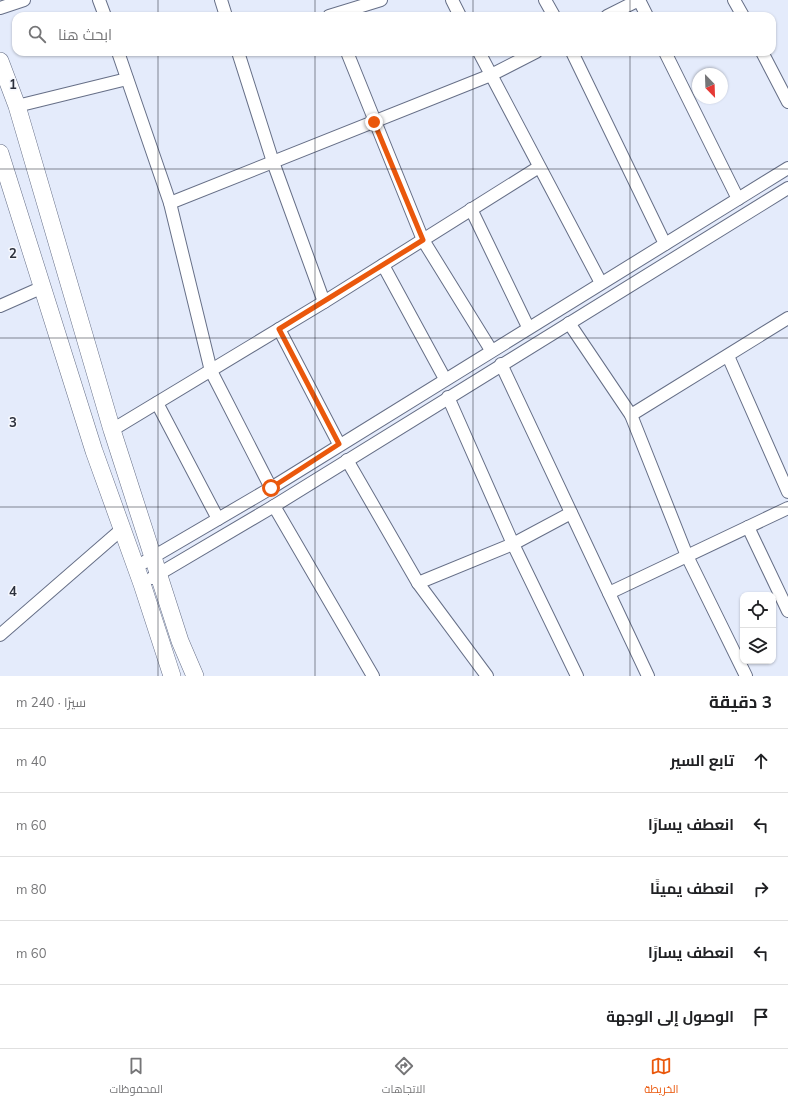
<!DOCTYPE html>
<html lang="ar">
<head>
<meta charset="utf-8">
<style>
	:root { --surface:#fff; --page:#f6f6f6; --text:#202124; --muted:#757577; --line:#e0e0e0; --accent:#ea580c }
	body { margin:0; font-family:Mulish,Cairo,sans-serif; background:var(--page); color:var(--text); direction:rtl }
	.controls { position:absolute; right:12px; bottom:12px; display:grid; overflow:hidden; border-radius:8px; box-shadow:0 1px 3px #0004 }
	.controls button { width:36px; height:36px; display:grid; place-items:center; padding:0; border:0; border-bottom:1px solid var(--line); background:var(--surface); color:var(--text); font:20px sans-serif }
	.compass { position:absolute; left:692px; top:68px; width:36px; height:36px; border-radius:50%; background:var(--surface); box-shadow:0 1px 3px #0004; rotate:157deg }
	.stop { position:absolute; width:12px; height:12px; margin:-9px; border:3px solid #ea580c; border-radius:50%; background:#fff }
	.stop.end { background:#ea580c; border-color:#fff; box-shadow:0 1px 4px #0008 }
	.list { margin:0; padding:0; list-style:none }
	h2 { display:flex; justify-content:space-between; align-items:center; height:52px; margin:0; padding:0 16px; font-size:17px }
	h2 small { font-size:13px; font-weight:400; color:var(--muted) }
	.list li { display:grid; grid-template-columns:26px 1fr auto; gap:12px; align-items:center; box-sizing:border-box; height:64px; padding:0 16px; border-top:1px solid var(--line) }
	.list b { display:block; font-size:15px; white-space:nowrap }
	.list em { font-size:13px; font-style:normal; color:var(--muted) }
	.icon { flex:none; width:22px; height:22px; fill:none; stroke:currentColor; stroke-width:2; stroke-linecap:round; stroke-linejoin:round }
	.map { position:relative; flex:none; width:788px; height:676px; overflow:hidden; direction:ltr }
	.search { position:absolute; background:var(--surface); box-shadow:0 1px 3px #0004; left:12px; right:12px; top:12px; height:44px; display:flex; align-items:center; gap:10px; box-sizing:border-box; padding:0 14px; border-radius:12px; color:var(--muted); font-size:15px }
	.sheet { height:372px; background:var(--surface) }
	nav { display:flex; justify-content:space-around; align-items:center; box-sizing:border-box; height:56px; border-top:1px solid var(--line); background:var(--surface); font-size:11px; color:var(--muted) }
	nav a { display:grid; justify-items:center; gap:2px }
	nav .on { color:var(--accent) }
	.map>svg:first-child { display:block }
</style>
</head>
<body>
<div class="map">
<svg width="788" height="676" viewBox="0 0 788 676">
	<rect width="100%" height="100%" fill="#e4ebfb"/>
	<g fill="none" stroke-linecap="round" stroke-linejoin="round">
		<defs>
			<g id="street">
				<polyline points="99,0 105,16"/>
				<polyline points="221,0 226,16"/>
				<polyline points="452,0 460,16"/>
				<polyline points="545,0 554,16"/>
				<polyline points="639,0 647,16"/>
				<polyline points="734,0 743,16"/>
				<polyline points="0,8 24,0"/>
				<polyline points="329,16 381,0"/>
				<polyline points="607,16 639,0"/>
				<polyline points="118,52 170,203 211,371 271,488"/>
				<polyline points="238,52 273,162 324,302"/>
				<polyline points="347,52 423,240 491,350"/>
				<polyline points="479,52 601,283"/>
				<polyline points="572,52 665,244"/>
				<polyline points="665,52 738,199"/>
				<polyline points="762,52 788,102"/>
				<polyline points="17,106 127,79"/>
				<polyline points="170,203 491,75 536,52"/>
				<polyline points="471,209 528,327"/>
				<polyline points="383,265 445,379"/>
				<polyline points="0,306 43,287"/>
				<polyline points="569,323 631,415 687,556 746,676"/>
				<polyline points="279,329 339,444"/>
				<polyline points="728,356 788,492"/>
				<polyline points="501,364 648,676"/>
				<polyline points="448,397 513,544 577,676"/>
				<polyline points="157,403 218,519"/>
				<polyline points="631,415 788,318"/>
				<polyline points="112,430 324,302 539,167"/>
				<polyline points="347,460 418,583 487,676"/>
				<polyline points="274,506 373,676"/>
				<polyline points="748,527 788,611"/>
				<polyline points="136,567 271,488 788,168"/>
				<polyline points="152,578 274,506 788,188"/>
				<polyline points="418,583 513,544 571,513"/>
				<polyline points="609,593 788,508"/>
				<polyline points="0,635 122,529"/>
			</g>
			<g id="secondary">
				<polyline points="0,61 17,106 112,430 180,641 195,676"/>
				<polyline points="0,153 94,451 142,584 172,676"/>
			</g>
		</defs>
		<!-- street casing -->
		<use href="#street" stroke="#666f87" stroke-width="14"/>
		<!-- secondary casing -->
		<use href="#secondary" stroke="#666f87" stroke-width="18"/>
		<!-- street -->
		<use href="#street" stroke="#fff" stroke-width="12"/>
		<!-- secondary -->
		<use href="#secondary" stroke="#fff" stroke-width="17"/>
	</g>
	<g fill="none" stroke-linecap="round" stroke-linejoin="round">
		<!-- route -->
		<polyline stroke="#ea580c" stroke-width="5" points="271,488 339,444 279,329 423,240 374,122"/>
	</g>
	<!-- grid -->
	<path fill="none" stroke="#2c303b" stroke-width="1" stroke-opacity="0.55" d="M158,0V16M315,0V16M473,0V16M630,0V16M158,52V676M315,52V676M473,52V676M630,52V676M0,169H788M0,338H788M0,507H788"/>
	<g font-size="13" text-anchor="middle" font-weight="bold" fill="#2c303b" stroke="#f6f8fe" stroke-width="3" stroke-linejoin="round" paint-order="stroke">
		<text x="13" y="89">1</text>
		<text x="13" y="258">2</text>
		<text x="13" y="427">3</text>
		<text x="13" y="596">4</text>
	</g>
</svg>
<div class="controls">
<button><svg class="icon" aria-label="locate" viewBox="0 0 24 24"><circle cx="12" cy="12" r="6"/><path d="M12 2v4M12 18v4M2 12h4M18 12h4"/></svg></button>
<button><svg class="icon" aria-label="layers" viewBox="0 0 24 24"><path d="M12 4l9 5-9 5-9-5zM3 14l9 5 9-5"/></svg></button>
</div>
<svg class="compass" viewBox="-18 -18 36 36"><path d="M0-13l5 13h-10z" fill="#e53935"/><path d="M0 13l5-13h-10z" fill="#757577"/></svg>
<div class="stop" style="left:271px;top:488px"></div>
<div class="stop end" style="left:374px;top:122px"></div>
<div class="search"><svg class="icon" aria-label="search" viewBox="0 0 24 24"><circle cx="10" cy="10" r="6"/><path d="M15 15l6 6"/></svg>ابحث هنا</div>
</div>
<section class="sheet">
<h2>3 دقيقة<small>سيرًا · 240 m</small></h2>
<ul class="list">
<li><svg class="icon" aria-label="ahead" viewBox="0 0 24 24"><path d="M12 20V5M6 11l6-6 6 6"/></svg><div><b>تابع السير</b></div><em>40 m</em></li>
<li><svg class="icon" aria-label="left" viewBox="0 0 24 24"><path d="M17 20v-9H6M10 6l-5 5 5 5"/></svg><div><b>انعطف يسارًا</b></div><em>60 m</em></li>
<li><svg class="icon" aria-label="right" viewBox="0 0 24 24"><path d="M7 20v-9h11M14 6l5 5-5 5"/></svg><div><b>انعطف يمينًا</b></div><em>80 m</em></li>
<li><svg class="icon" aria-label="left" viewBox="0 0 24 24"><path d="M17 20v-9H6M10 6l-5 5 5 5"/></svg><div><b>انعطف يسارًا</b></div><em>60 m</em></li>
<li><svg class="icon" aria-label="arrive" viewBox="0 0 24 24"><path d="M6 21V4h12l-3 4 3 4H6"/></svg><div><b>الوصول إلى الوجهة</b></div></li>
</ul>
</section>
<nav>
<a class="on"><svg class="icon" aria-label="map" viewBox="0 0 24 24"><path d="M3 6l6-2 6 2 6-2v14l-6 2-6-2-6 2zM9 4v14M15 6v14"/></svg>الخريطة</a>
<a><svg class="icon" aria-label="directions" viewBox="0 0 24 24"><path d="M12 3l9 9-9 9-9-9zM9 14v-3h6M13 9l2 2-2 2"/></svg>الاتجاهات</a>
<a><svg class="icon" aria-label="saved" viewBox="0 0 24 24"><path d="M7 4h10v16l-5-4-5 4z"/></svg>المحفوظات</a>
</nav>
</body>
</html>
